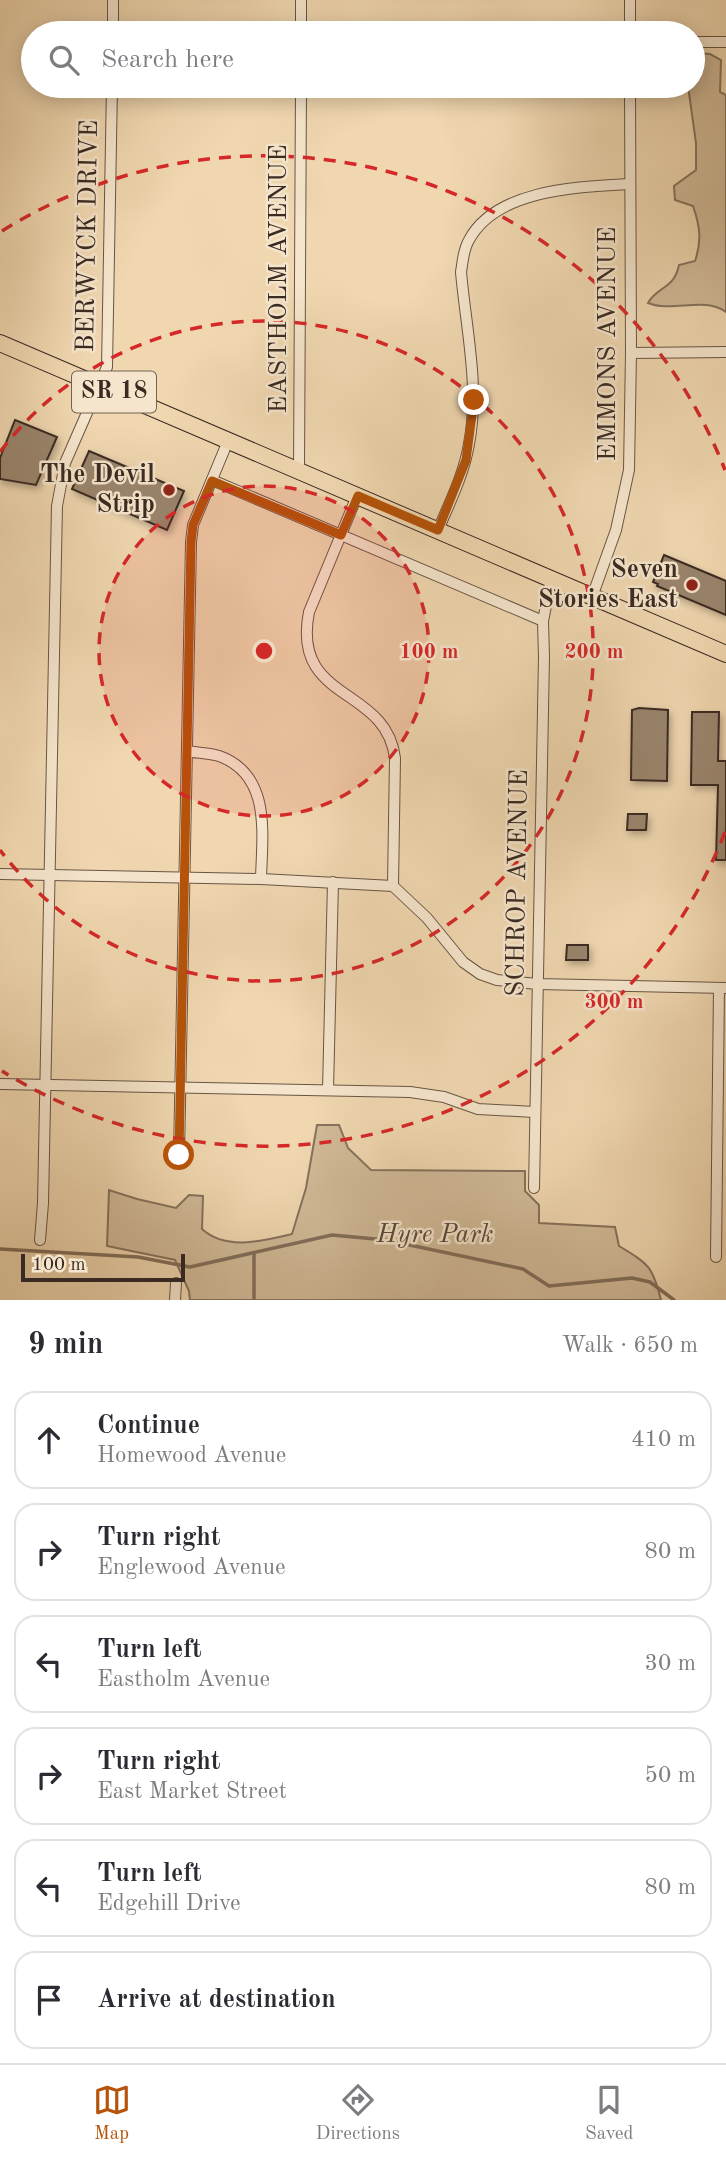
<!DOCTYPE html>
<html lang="en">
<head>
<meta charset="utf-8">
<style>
	:root { --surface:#fff; --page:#f2f2f3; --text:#2b2b33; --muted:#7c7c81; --line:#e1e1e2; --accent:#b45309 }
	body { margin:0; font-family:"Old Standard TT",serif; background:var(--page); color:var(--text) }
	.scale { position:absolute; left:21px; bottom:18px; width:164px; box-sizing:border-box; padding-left:7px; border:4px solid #3a2a22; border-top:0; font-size:19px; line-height:24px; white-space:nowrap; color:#3a2a22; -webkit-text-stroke:5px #f5e5cc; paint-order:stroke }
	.stop { position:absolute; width:21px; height:21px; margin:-16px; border:5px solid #b45309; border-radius:50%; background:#fff }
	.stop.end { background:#b45309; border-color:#fff; box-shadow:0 2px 7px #0008 }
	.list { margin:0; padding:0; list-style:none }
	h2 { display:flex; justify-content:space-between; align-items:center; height:91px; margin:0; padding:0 28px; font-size:30px }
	h2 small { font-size:23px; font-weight:400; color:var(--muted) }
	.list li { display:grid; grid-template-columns:46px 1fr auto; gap:21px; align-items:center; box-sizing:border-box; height:98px; margin:0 14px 14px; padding:0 14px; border:2px solid var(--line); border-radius:21px }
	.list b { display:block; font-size:26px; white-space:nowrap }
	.list p { margin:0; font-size:23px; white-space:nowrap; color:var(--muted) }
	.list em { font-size:23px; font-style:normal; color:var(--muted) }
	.icon { flex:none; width:38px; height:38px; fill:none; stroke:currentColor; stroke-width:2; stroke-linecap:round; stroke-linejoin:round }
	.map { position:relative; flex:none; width:726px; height:1300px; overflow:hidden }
	.search { position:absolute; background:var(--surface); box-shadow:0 4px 18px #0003; left:21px; right:21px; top:21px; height:77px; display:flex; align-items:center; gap:18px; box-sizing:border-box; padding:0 24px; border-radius:38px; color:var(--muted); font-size:26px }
	.sheet { height:763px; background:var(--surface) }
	nav { display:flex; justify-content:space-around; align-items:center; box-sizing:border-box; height:98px; border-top:2px solid var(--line); background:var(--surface); font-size:19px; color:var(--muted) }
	nav a { display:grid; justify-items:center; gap:4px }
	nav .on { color:var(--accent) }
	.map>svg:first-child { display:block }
</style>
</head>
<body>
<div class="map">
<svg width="726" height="1300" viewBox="0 0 726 1300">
	<defs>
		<filter id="shadow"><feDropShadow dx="2.5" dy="4" stdDeviation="3.5" flood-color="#0004"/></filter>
	</defs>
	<rect width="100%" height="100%" fill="#f0d7b0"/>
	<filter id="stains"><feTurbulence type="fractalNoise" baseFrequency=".00286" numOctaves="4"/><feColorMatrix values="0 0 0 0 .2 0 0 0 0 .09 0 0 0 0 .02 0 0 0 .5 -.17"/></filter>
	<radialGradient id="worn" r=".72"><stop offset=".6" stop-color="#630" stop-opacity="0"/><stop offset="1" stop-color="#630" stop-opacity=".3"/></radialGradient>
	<!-- green -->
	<g fill="#d1ba98" stroke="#86725d" stroke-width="2">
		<path d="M698,53L710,54L721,60L720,92L726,95V312C704,296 673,313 648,303C657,286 674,290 679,265L695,261C702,241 700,226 693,206L675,200L674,186L696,170V143L688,86H693V54Z"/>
		<path d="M317,1125H339L348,1148L371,1170L525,1171V1191L539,1205V1223L615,1227L619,1246C649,1264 653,1267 661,1300H190L189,1291L175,1260L107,1246L109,1190L137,1199L176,1208L189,1195L203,1196L202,1229C226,1251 263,1241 292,1234L306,1188Z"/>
	</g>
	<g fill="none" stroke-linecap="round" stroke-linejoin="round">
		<!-- stream -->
		<g stroke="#826e5a" stroke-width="3.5">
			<polyline points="0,1249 138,1257 190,1267 332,1235 386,1240 523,1269 549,1286 632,1278 650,1282 674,1300"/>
			<polyline points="254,1300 254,1253"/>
		</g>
	</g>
	<!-- building -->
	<g fill="#99846c" stroke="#3a2a22" stroke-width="2" filter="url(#shadow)">
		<polygon points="15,420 57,437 36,485 0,479 0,458"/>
		<polygon points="89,451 184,491 167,530 72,489"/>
		<polygon points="664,555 726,581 726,615 657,586 658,584 653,582"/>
		<polygon points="639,708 668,710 667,781 631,780 632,710"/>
		<polygon points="692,712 719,712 718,761 726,761 726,860 716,860 718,785 691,785"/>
		<polygon points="628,814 647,814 646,830 627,830"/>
		<polygon points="567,945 588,945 588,960 566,960"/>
	</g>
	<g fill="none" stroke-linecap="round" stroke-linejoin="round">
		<defs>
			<g id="street">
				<polyline points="301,0 301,33"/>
				<polyline points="113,33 113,0"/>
				<polyline points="630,33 630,0"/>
				<polyline points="693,42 726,42"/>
				<polyline points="631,353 726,352"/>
				<polyline points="299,471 301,86"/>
				<polyline points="212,480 543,621"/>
				<path d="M357,496L309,612C291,703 386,685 395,758L393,886"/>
				<path d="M438,530C450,502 464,474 469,444C480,387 466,329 461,272C463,261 463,250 469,240C496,189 579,187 629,184"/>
				<polyline points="592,597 616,530 629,470 631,353 630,86"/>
				<path d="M187,751C197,753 209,753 219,756C272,775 262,835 261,879"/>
				<polyline points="0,874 261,879 393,886 427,918 463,962 480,974 497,980 537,984 726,988"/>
				<polyline points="0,1084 410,1092 444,1097 478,1109 534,1112"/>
				<polyline points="328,1090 333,882"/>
				<polyline points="179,1155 191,542 193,525 228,441"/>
				<polyline points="534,1188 544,657 543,621 551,580"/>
				<polyline points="40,1240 43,1203 57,506 65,463 107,367 112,86"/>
				<polyline points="716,1257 719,988"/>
				<polyline points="175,1300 176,1283"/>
			</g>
			<polyline id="primary" points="0,343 726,654"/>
		</defs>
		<!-- street casing -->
		<use href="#street" stroke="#685546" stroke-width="12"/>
		<!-- primary casing -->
		<use href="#primary" stroke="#3a2a22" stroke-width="18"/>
		<!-- street -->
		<use href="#street" stroke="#f5e5cc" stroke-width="10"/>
		<!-- primary -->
		<use href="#primary" stroke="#f0d7b0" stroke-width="16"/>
	</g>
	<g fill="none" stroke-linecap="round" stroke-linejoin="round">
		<!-- route -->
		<polyline stroke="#b45309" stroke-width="9" points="179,1155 191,542 193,525 212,481 341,535 358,496 438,530 466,460 474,400"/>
	</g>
	<!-- distance rings -->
	<circle cx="264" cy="651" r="165" fill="#d62828" fill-opacity=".12"/>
	<g fill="none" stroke="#d62828" stroke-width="3.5" stroke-dasharray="12 9">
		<circle cx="264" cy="651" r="165"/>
		<path d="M0 452A330 330 0 1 1 0 850"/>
		<path d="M725 832A495 495 0 0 1 2 1071M2 231A495 495 0 0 1 725 470"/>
	</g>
	<!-- markers -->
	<g fill="#8f2418" stroke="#f5e5cc" stroke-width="2.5">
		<circle cx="169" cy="490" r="7"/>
		<circle cx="692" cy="585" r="7"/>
	</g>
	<g text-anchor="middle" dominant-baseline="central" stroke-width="5" stroke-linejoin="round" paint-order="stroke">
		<!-- shield labels -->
		<rect fill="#f5e5cc" stroke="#726255" stroke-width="2" x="72" y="371.5" width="84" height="41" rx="5"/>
		<g font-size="24" font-weight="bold" fill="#3a2a22">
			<text x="114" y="392">SR 18</text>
		</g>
		<!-- street labels -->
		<g font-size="26" fill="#3a2a22" stroke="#f5e5cc">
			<text transform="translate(88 236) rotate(-89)">BERWYCK DRIVE</text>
			<text transform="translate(279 279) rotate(-90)">EASTHOLM AVENUE</text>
			<text transform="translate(608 344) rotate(-90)">EMMONS AVENUE</text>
			<text transform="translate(518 883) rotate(-89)">SCHROP AVENUE</text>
		</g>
		<!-- poi labels -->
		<g font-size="26" font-weight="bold" fill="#3a2a22" stroke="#f5e5cc" text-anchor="end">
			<text x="155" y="475">The Devil<tspan x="155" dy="30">Strip</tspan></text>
			<text x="678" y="570">Seven<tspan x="678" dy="30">Stories East</tspan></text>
		</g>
		<!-- park labels -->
		<g font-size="26" font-style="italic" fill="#58473a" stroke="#f5e5cc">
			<text x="435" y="1235">Hyre Park</text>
		</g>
	</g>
	<circle cx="264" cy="651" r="10" fill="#d62828" stroke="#f5e5cc" stroke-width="3.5"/>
	<g font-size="21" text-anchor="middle" font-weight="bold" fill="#d62828" stroke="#f5e5cc" stroke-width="5" stroke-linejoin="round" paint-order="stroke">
		<text x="429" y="658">100 m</text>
		<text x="594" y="658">200 m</text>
		<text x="614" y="1008">300 m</text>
	</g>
	<rect width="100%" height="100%" filter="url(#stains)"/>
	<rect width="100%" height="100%" fill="url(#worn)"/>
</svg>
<div class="scale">100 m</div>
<div class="stop" style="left:179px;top:1155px"></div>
<div class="stop end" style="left:474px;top:400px"></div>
<div class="search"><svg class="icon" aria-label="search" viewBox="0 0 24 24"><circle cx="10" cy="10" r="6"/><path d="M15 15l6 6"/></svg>Search here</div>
</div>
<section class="sheet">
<h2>9 min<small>Walk · 650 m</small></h2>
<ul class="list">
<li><svg class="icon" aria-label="ahead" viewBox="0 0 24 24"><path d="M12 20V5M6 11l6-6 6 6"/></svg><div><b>Continue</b><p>Homewood Avenue</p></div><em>410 m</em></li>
<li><svg class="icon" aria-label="right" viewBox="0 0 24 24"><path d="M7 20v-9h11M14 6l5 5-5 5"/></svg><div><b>Turn right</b><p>Englewood Avenue</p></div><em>80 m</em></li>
<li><svg class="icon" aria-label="left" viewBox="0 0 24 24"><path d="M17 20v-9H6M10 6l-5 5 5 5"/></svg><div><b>Turn left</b><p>Eastholm Avenue</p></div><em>30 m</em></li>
<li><svg class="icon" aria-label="right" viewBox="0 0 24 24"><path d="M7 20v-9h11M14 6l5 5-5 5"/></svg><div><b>Turn right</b><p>East Market Street</p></div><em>50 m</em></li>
<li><svg class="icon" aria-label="left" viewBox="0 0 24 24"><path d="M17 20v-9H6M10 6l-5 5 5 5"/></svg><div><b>Turn left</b><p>Edgehill Drive</p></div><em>80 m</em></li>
<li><svg class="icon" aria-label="arrive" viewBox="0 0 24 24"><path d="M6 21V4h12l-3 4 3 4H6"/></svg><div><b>Arrive at destination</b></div></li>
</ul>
</section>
<nav>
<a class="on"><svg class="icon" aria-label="map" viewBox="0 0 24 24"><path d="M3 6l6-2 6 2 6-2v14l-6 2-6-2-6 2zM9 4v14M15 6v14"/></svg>Map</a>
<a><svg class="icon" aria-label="directions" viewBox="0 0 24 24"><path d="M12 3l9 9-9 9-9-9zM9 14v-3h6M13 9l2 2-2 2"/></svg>Directions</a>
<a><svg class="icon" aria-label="saved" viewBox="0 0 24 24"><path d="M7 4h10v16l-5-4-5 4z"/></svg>Saved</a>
</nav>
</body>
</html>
